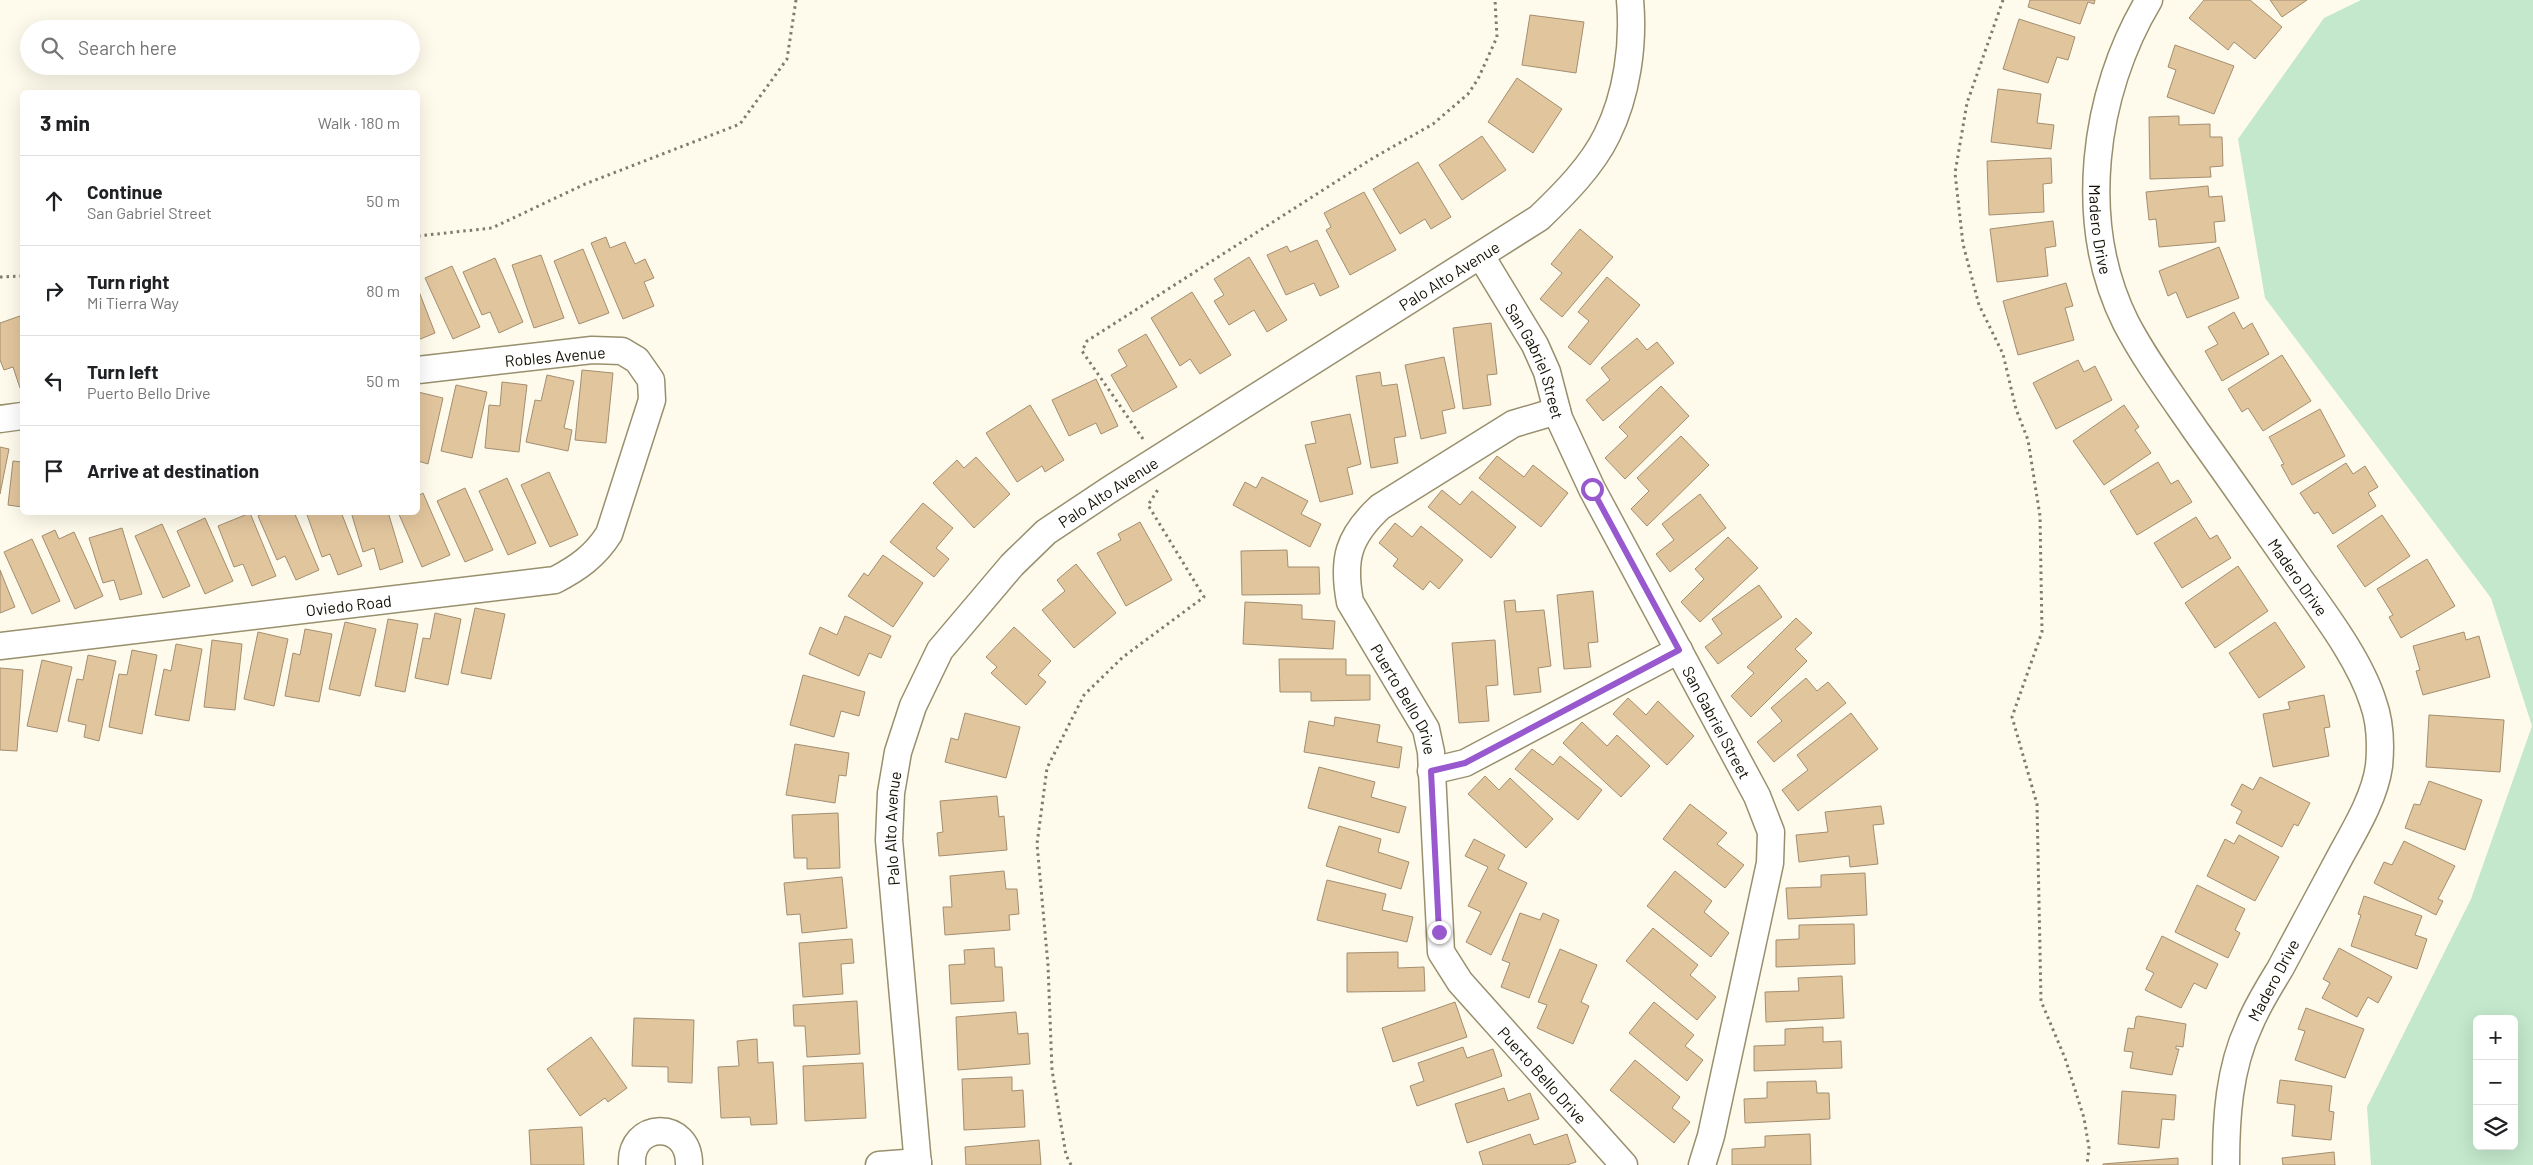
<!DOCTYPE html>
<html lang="en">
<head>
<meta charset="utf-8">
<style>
	:root { --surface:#fff; --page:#f6f6f6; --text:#202124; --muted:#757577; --line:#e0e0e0 }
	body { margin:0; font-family:Barlow,sans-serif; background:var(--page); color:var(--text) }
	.controls { position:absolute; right:15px; bottom:15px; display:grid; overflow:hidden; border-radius:8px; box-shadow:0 5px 20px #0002 }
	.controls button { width:45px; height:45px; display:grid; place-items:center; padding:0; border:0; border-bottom:1px solid var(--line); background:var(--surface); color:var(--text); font:25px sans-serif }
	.stop { position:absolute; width:15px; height:15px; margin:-11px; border:4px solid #9858ce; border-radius:50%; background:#fff }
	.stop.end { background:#9858ce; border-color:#fff; box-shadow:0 1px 5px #0008 }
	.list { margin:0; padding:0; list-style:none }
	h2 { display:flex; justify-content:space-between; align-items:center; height:65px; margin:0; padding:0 20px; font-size:21px }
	h2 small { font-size:16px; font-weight:400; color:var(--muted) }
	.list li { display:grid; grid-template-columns:32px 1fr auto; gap:15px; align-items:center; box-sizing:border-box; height:90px; padding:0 20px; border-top:1px solid var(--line) }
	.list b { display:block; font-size:19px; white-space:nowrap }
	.list p { margin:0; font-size:16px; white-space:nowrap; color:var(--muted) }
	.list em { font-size:16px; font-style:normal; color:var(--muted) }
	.icon { flex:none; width:28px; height:28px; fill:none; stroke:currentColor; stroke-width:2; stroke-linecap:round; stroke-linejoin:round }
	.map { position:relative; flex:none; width:2533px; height:1165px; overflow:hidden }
	.search { position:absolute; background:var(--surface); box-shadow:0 5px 20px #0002; left:20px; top:20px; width:400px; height:55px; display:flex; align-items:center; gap:12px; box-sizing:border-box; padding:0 18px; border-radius:28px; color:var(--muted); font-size:19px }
	.panel { position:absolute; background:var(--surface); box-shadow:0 5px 20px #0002; left:20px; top:90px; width:400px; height:425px; border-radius:8px }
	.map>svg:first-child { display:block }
</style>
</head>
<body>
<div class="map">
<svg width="2533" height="1165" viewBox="0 0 2533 1165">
	<rect width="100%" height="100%" fill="#fefbec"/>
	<!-- green -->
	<path fill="#c3e8cb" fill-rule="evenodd" d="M2361,0H2533V1165H2371L2367,1107L2471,899L2532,726L2491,598L2265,298L2238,139L2324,18ZM2477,1019H2514V1146H2477Z"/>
	<!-- building -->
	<g fill="#e1c59d" stroke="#a38e70">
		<polygon points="2030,0 2095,0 2094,4 2088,2 2080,24 2028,7"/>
		<polygon points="2204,0 2250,0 2282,27 2255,59 2234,42 2228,50 2189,18"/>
		<polygon points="2270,0 2307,0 2282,17"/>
		<polygon points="1530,15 1584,22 1576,73 1522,65"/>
		<polygon points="2019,19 2075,37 2068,60 2057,57 2048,83 2003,69"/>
		<polygon points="2175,45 2234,66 2214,114 2167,97 2176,70 2168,67"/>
		<polygon points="1517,78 1562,109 1533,153 1488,122"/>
		<polygon points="1998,89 2041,94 2037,123 2054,125 2051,149 1991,142"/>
		<polygon points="2179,116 2179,125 2210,124 2210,137 2222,137 2223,166 2210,167 2211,177 2150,179 2149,117"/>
		<polygon points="1482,136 1506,170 1462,200 1439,165"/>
		<polygon points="2051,158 2052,183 2043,184 2044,212 1989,215 1987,161"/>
		<polygon points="1418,162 1451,217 1431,229 1425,219 1400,234 1373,189"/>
		<polygon points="2208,186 2209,197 2222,196 2225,221 2214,222 2216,242 2159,247 2156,219 2149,220 2146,192"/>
		<polygon points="1364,192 1396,250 1350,275 1326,230 1331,227 1324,213"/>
		<polygon points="2053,221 2056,246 2045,248 2048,276 1997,282 1990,229"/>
		<polygon points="1580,229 1613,257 1562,317 1540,299 1562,273 1551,264"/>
		<polygon points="606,237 610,248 625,242 635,264 645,259 654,278 644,282 654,306 623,319 591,243"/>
		<polygon points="1317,240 1339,287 1320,296 1314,283 1286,295 1267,255 1287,246 1290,252"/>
		<polygon points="2219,247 2239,298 2187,318 2176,292 2168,296 2159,271"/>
		<polygon points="583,249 609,313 579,324 554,261"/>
		<polygon points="541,255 564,318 534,328 512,265"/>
		<polygon points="1249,257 1287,320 1267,332 1254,310 1229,325 1214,301 1224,295 1214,279"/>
		<polygon points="495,258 523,322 499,333 490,312 482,315 463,272"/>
		<polygon points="452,266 480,327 453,339 425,278"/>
		<polygon points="1607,277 1640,305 1590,365 1568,347 1589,321 1578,312"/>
		<polygon points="2066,283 2073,306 2065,308 2074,340 2018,355 2003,301"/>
		<polygon points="418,289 435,333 418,340"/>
		<polygon points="1192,292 1231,355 1200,374 1190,359 1180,366 1151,318"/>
		<polygon points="2234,312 2243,329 2252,323 2269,354 2222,381 2205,351 2218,344 2208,327"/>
		<polygon points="20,316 22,323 22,388 20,388 13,367 4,370 0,360 0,323"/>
		<polygon points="1491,323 1497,374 1487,375 1491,405 1463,409 1453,328"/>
		<polygon points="1146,334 1177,387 1133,412 1111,375 1127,366 1118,350"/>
		<polygon points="1637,338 1647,350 1657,342 1674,363 1603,421 1586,400 1610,380 1601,368"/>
		<polygon points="2282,355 2311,401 2263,431 2248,408 2242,412 2228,389"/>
		<polygon points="1444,357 1455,408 1442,411 1446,433 1421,439 1405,365"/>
		<polygon points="2078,360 2084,372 2095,366 2112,400 2056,429 2033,383"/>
		<polygon points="582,370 613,373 606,443 575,440"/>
		<polygon points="1380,372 1382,386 1397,384 1406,436 1394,438 1398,463 1371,468 1356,376"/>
		<polygon points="547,375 574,381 564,428 572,430 568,451 526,442 535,400 541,401"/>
		<polygon points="1096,379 1118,426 1101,434 1096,423 1069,436 1052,400"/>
		<polygon points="502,382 527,385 519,452 485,448 489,405 500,406"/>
		<polygon points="456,385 487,392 472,458 441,451"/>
		<polygon points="1661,386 1689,416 1625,479 1605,458 1628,436 1619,427"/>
		<polygon points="418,392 443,398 428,464 418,461"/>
		<polygon points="1030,405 1064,460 1045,472 1042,466 1017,482 986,433"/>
		<polygon points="2124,405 2139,427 2135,430 2151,453 2104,485 2073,441"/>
		<polygon points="2320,409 2345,456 2292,485 2281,465 2284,464 2269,437"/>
		<polygon points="1350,414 1361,464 1347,468 1353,494 1320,502 1305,445 1316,443 1311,422"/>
		<polygon points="1681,436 1709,465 1647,526 1631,509 1649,491 1637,478"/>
		<polygon points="0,447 9,449 0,494"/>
		<polygon points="1497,456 1524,477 1533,465 1568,493 1541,527 1479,478"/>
		<polygon points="22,457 22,507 8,505 13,461 22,462"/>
		<polygon points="976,457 1010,494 974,528 933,483 957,460 964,468"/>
		<polygon points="2158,462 2171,484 2178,480 2192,502 2137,535 2110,491"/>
		<polygon points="2346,463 2353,474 2365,466 2378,487 2368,493 2376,506 2333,534 2318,512 2314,514 2300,493"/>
		<polygon points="549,472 578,535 550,547 521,485"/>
		<polygon points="1262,477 1308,501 1301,514 1321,524 1310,547 1233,505 1245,482 1256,488"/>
		<polygon points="507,478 536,543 508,555 479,491"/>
		<polygon points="465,488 493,550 465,562 437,501"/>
		<polygon points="1442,490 1460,505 1472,491 1516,527 1491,558 1428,507"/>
		<polygon points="423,493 450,555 422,567 398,512 418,512 418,496"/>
		<polygon points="1700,494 1726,528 1670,572 1656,554 1674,540 1662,524"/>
		<polygon points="923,503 953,528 936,548 949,559 934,577 890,542"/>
		<polygon points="266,512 294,512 319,570 296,580 285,556 277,560 258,516"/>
		<polygon points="306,512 341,512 362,566 338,575 330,554 322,557"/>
		<polygon points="351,512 388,512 403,562 380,570 374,548 363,552"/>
		<polygon points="250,513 276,576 252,586 243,564 234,567 218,526"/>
		<polygon points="2382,515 2410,556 2365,587 2337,546"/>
		<polygon points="2196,517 2210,539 2217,535 2231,558 2182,588 2154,543"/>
		<polygon points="205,518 233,581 205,594 177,531"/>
		<polygon points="1140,522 1172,580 1126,606 1097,553 1121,540 1118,534"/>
		<polygon points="1395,523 1412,537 1421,526 1463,560 1439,589 1430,581 1423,590 1393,566 1398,559 1379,543"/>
		<polygon points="162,524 190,586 163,598 135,536"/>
		<polygon points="122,528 142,594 120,600 114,580 103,583 89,538"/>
		<polygon points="55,530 59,539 74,532 103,596 75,609 42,536"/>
		<polygon points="1728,537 1758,568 1700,622 1681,602 1704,579 1695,569"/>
		<polygon points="32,539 60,601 32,614 4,552"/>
		<polygon points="1287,550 1288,567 1319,567 1320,594 1242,595 1241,551"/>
		<polygon points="883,555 923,583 893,627 848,596 864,573 868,576"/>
		<polygon points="2427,559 2455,606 2401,638 2389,617 2393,615 2377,589"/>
		<polygon points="1076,564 1116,613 1074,648 1042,610 1065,591 1057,580"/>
		<polygon points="2238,566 2268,611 2215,648 2185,603"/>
		<polygon points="0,570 15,607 0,613"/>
		<polygon points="1759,585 1782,617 1718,664 1705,647 1722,634 1712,619"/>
		<polygon points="1593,591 1598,642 1588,643 1591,667 1564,669 1557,595"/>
		<polygon points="1515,600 1516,612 1544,610 1551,666 1538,668 1541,692 1514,695 1504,601"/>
		<polygon points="1245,602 1302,605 1302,619 1335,621 1333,649 1243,644"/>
		<polygon points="475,608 505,614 491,679 461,673"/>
		<polygon points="435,613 461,619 448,685 415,678 423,638 430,639"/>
		<polygon points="845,616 891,636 881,658 869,653 859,676 809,654 820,627 837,635"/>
		<polygon points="1796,618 1812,633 1795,649 1807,661 1751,717 1731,696 1754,673 1747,667"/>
		<polygon points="388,619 418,624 405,692 375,686"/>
		<polygon points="345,622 376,629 360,696 329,689"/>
		<polygon points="2275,622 2305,667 2259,698 2229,653"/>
		<polygon points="1014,627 1051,661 1038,675 1046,682 1026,705 991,673 997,667 986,657"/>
		<polygon points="305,629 332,634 319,702 285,696 293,653 300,655"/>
		<polygon points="258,632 288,639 274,706 244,699"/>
		<polygon points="2464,632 2466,640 2479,636 2490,677 2423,695 2416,671 2420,670 2413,646"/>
		<polygon points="212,640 242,644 235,710 204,707"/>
		<polygon points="1495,640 1498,685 1486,686 1489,721 1459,723 1452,643"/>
		<polygon points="176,644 202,649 189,721 155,715 164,669 171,671"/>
		<polygon points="132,650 157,655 142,734 109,727 119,674 127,675"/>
		<polygon points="88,655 116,661 99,741 84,737 86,725 68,721 77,679 83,680"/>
		<polygon points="1279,659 1346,659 1346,675 1370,675 1370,700 1311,701 1311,692 1280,692"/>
		<polygon points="42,660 72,667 57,732 27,726"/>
		<polygon points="0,668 23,670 17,751 0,750"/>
		<polygon points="803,675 865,692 859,716 841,711 834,737 790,725"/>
		<polygon points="1806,678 1817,691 1828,682 1846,703 1774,762 1757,742 1782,721 1771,708"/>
		<polygon points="2324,695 2330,727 2324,728 2329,756 2273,767 2263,714 2290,709 2288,702"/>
		<polygon points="1628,698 1646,715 1658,701 1694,736 1667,765 1613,714"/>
		<polygon points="965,713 1020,727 1006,778 945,762 951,738 958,740"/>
		<polygon points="1851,713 1878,749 1798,811 1782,790 1808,770 1797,755"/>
		<polygon points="2429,715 2504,720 2500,772 2426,767"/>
		<polygon points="1335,717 1380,725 1377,742 1402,747 1399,768 1304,752 1309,721 1334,726"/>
		<polygon points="1582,722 1607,746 1617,735 1650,766 1621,797 1563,743"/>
		<polygon points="795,744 849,753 846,776 839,775 835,803 786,795"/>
		<polygon points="1532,749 1553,765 1560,756 1602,790 1578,820 1515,769"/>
		<polygon points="1319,767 1375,782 1371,797 1406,807 1399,833 1308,808"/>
		<polygon points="1485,776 1499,790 1510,778 1553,819 1526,848 1468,794"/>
		<polygon points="2260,777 2310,803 2298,826 2294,824 2282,847 2236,823 2242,811 2231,805 2242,784 2253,790"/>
		<polygon points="2429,781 2482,800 2465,850 2405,828 2414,804 2420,805"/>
		<polygon points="997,796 999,817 1004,816 1007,850 939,856 937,833 943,832 940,801"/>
		<polygon points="1690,804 1727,833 1717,844 1744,865 1725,888 1663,839"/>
		<polygon points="1881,806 1884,824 1873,825 1878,864 1850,867 1849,856 1799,862 1796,835 1828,832 1825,812"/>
		<polygon points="838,813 840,868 807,869 807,858 794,858 792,815"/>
		<polygon points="1339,826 1381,839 1378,852 1409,862 1401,889 1326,866"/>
		<polygon points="2239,835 2279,857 2255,901 2207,876 2225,839 2234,844"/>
		<polygon points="1474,839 1505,855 1498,869 1527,883 1491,955 1466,942 1481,912 1468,906 1488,867 1465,856"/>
		<polygon points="2404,841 2455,866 2438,899 2443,901 2436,915 2374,883 2384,862 2392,865"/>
		<polygon points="1004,871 1006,889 1017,889 1019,914 1009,915 1010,930 945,935 943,907 952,907 950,876"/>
		<polygon points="1675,871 1712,901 1704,912 1729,933 1711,957 1647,906"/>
		<polygon points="1865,873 1867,915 1788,919 1786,888 1821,887 1821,875"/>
		<polygon points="842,877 847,928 802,933 800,914 787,915 784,883"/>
		<polygon points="1327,880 1386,894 1382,910 1413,917 1407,942 1317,920"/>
		<polygon points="2197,885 2245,909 2235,930 2240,933 2228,958 2175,932"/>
		<polygon points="2364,896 2422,916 2415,935 2427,939 2417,969 2351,946 2361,915 2358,914"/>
		<polygon points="1520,913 1540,920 1543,913 1559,920 1529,998 1501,987 1510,963 1502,960"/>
		<polygon points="1854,924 1855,964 1776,967 1776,940 1799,939 1799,925"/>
		<polygon points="1653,928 1698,965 1690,975 1716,997 1697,1020 1626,961"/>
		<polygon points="2162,936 2218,964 2206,989 2194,983 2181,1008 2145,990 2154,973 2146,969"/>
		<polygon points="852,939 854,963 841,964 843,994 803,997 799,943"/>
		<polygon points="994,948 995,967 1002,967 1004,1001 951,1004 949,965 965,964 964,950"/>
		<polygon points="2339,948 2392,977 2378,1003 2368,997 2357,1017 2322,998 2330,983 2323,979"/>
		<polygon points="1560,949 1597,965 1581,1002 1589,1006 1573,1044 1537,1028 1547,1005 1538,1002"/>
		<polygon points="1398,952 1398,968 1424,967 1425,991 1347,992 1347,953"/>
		<polygon points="1842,976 1844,1018 1766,1022 1765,992 1799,991 1798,978"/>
		<polygon points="857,1001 860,1054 807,1057 805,1026 794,1026 793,1005"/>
		<polygon points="1455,1002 1467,1037 1393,1062 1382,1028"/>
		<polygon points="1654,1002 1694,1035 1685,1046 1703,1060 1687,1081 1629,1033"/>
		<polygon points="2306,1008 2364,1029 2345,1078 2295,1060 2305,1031 2298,1029"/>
		<polygon points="1016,1012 1018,1034 1028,1033 1030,1064 958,1070 956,1017"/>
		<polygon points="2138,1016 2186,1024 2183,1047 2176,1046 2176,1049 2179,1049 2172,1075 2130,1068 2133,1052 2124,1051 2128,1028 2134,1029 2136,1017"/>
		<polygon points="634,1018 694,1020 692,1083 668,1082 668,1067 632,1066"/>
		<polygon points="1823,1027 1823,1042 1841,1041 1842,1068 1754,1071 1754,1046 1785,1045 1785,1029"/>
		<polygon points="591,1037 627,1088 608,1102 605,1098 580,1116 547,1069"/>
		<polygon points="757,1039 758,1063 773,1062 777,1124 751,1125 750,1117 721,1118 718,1067 739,1066 737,1041"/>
		<polygon points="1463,1047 1467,1058 1493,1049 1502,1076 1417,1106 1410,1086 1424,1081 1418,1063"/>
		<polygon points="1635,1060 1680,1097 1672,1108 1690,1122 1674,1143 1610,1090"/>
		<polygon points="863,1063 866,1118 805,1121 803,1066"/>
		<polygon points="1012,1077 1012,1091 1023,1090 1025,1127 964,1130 962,1079"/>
		<polygon points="2280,1080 2332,1086 2329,1111 2334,1112 2331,1140 2292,1136 2295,1105 2277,1103"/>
		<polygon points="1816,1081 1817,1093 1829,1093 1830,1119 1745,1123 1744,1099 1767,1098 1767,1082"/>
		<polygon points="1504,1088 1508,1101 1530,1093 1539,1119 1467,1143 1455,1104"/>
		<polygon points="2122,1091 2176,1095 2174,1120 2162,1119 2159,1148 2118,1144"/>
		<polygon points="582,1127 584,1165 531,1165 529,1130"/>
		<polygon points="1530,1134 1534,1145 1567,1134 1576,1162 1567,1165 1483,1165 1479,1152"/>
		<polygon points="1810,1134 1811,1165 1732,1165 1732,1149 1765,1147 1765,1136"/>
		<polygon points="1039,1140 1041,1165 966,1165 965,1147"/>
		<polygon points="2334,1152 2335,1165 2283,1165 2282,1158"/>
		<polygon points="2178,1158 2178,1165 2103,1165 2103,1164"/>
	</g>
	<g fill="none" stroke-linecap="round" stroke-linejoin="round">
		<defs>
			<g id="minor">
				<path id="s1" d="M2149,0C2093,93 2076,223 2126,323C2146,361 2172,396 2196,431C2229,477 2261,523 2293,569C2320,608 2359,657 2373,702C2380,721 2381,745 2379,766C2375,796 2356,828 2341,855C2321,893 2300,931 2280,969C2269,987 2257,1006 2249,1026C2229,1069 2226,1118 2226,1165"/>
				<path id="s2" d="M1481,256L1535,345L1547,372L1559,418L1592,489L1757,796L1771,832L1770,863L1711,1136L1702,1165"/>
				<path id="s3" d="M1557,411L1513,424L1380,507C1348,537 1342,559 1350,602L1426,729L1431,752L1441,952L1460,982L1624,1165"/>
				<polyline points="0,419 22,416"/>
				<path id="s4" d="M0,646L555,580C578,568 595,556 609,534L652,400L651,380L637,360L622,351L592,350L418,370"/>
				<polyline points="1431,771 1465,763 1679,650"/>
				<path d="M632,1165C629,1121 690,1119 689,1165"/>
				<polyline points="879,1165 918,1162"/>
				<path id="s5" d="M918,1165L889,840L891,793L898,752L913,706L940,650L1012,565L1046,532L1109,490L1539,218C1564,194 1592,166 1607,135C1627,95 1634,44 1630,0"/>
			</g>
		</defs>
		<!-- minor casing -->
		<use href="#minor" stroke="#988f6d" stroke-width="29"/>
		<!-- path -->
		<g stroke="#7f7c6e" stroke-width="3" stroke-dasharray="2.5 4" stroke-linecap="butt">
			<polyline points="2003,0 1967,103 1955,173 1963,244 1979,305 2003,354 2016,409 2028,440 2040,516 2042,632 2012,717 2037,804 2041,1001 2065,1058 2084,1118 2089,1148 2087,1165"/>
			<polyline points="418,236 492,228 585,184 740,124 787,59 796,0"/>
			<polyline points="0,277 22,276"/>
			<polyline points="1143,439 1082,351 1087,341 1373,158 1433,124 1468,94 1478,79 1497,37 1495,0"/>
			<polyline points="1071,1165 1066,1155 1052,1070 1048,965 1037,844 1047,768 1084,695 1123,657 1204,597 1148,505 1159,488"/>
		</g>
		<!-- minor -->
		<use href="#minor" stroke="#fff" stroke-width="26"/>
	</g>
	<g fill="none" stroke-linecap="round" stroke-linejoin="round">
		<!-- route -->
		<polyline stroke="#9858ce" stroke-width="6" points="1439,932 1431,771 1465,763 1679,650 1592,489"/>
	</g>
	<g text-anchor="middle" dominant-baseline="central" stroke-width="4" stroke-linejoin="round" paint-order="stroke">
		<!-- street labels -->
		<g font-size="16" fill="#120f03" stroke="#fff">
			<text stroke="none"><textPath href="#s1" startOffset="239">Madero Drive</textPath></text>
			<text stroke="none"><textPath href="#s5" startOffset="1162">Palo Alto Avenue</textPath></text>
			<text transform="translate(555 356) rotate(-5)">Robles Avenue</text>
			<text stroke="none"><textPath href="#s2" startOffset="119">San Gabriel Street</textPath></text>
			<text stroke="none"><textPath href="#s5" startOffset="758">Palo Alto Avenue</textPath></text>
			<text stroke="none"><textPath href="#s1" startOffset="644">Madero Drive</textPath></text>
			<text stroke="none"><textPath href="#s4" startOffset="351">Oviedo Road</textPath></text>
			<text stroke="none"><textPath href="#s3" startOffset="420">Puerto Bello Drive</textPath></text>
			<text stroke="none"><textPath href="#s2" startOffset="524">San Gabriel Street</textPath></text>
			<text stroke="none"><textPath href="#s5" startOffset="338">Palo Alto Avenue</textPath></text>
			<text transform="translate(2273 980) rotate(-62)">Madero Drive</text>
			<text stroke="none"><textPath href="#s3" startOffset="840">Puerto Bello Drive</textPath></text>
		</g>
	</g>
</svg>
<div class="controls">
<button>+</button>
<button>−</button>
<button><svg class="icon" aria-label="layers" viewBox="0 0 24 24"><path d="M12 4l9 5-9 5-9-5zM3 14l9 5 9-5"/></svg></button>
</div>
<div class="stop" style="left:1592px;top:489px"></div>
<div class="stop end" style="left:1439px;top:932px"></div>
<div class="search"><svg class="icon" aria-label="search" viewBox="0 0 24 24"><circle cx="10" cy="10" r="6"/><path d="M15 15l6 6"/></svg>Search here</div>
<section class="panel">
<h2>3 min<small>Walk · 180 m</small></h2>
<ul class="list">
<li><svg class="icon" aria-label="ahead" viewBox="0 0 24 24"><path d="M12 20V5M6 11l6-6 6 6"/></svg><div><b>Continue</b><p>San Gabriel Street</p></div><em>50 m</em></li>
<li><svg class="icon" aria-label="right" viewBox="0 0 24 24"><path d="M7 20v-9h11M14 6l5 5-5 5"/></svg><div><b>Turn right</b><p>Mi Tierra Way</p></div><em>80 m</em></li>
<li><svg class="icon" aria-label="left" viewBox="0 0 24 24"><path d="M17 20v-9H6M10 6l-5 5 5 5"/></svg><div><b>Turn left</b><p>Puerto Bello Drive</p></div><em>50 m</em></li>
<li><svg class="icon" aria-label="arrive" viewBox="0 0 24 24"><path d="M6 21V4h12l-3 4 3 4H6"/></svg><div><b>Arrive at destination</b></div></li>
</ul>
</section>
</div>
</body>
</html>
